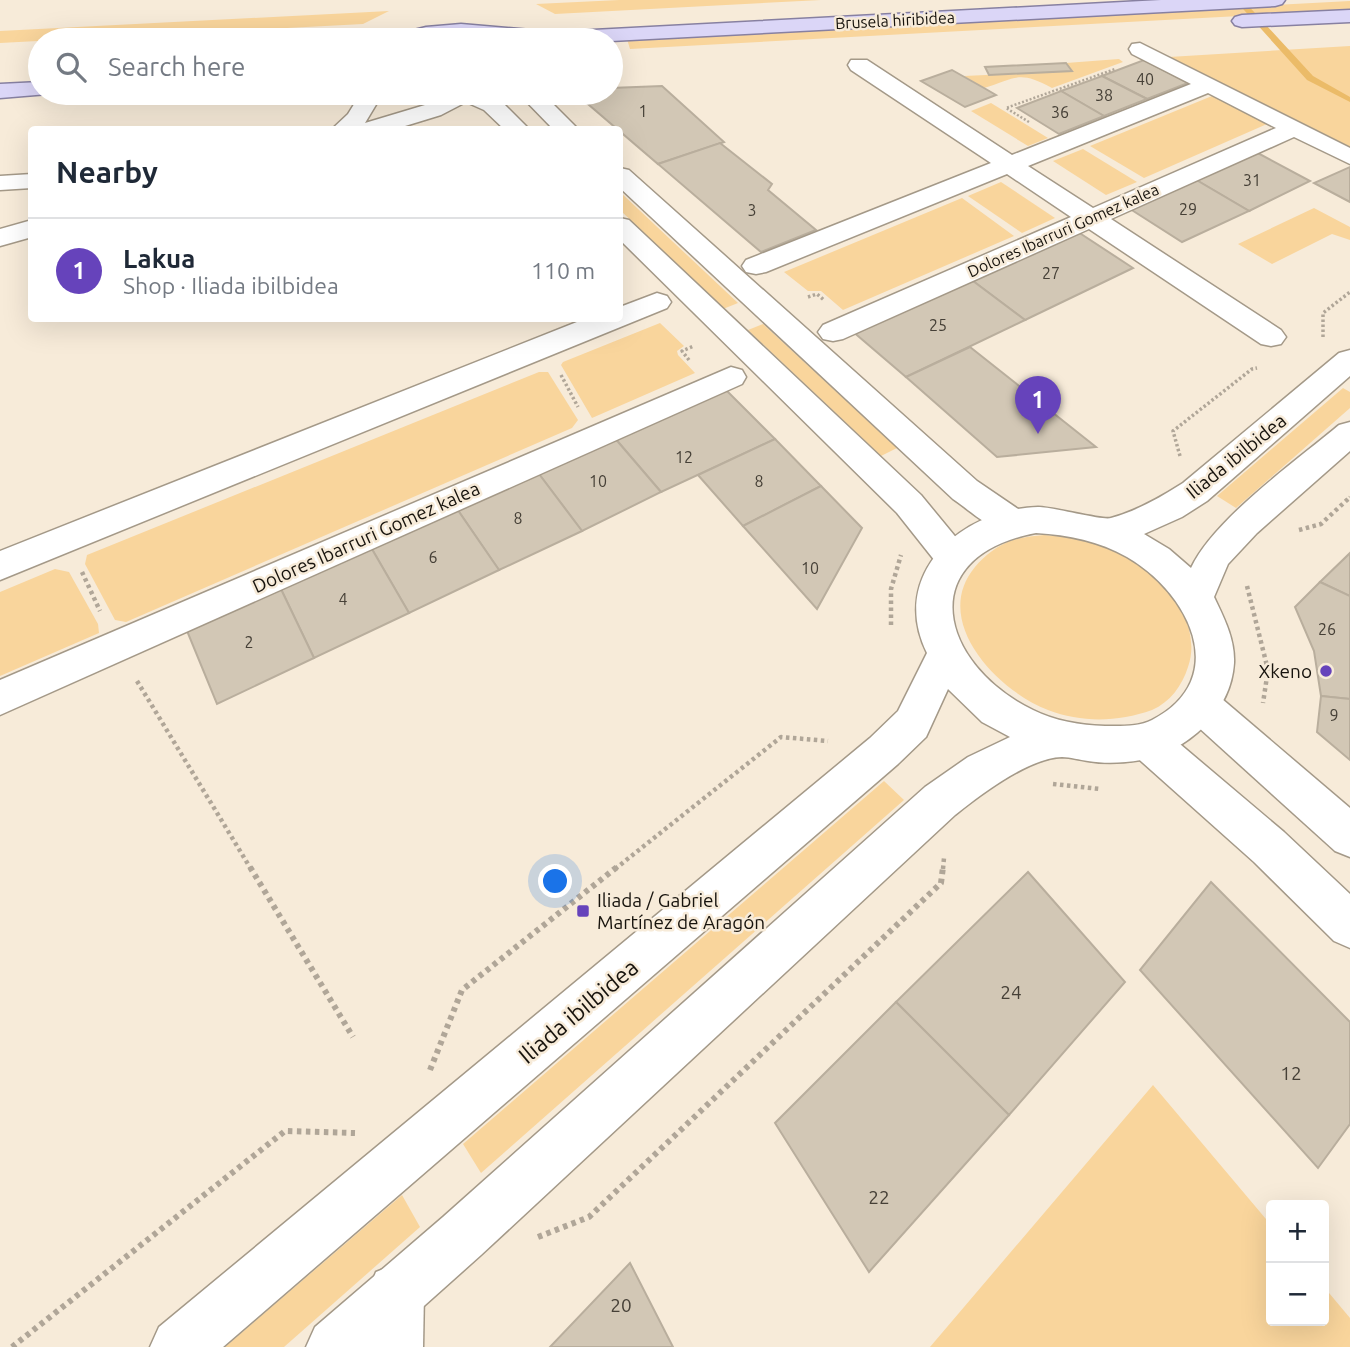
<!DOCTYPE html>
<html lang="en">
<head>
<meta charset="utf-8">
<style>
	:root { --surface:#fff; --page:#f2f2f3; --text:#1f2937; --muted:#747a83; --line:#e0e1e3; --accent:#6643bb }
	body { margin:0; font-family:Ubuntu,sans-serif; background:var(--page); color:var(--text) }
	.controls { position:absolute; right:21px; bottom:21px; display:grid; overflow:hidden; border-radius:7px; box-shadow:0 7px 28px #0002 }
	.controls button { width:63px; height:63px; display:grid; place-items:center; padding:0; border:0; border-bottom:2px solid var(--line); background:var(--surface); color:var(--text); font:35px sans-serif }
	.you { position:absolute; left:556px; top:882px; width:24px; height:24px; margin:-18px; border:5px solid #fff; border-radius:50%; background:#1a73e8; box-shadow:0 0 0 10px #1a73e833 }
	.badge { display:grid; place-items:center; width:46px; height:46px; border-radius:50%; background:var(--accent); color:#fff; font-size:23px; font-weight:700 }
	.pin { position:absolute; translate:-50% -58px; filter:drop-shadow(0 2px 4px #0008) }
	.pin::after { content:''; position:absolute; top:37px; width:24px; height:21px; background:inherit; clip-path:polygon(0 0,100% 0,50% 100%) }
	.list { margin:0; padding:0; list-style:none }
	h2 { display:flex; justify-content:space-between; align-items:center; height:91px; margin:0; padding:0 28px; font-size:30px }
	h2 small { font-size:23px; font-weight:400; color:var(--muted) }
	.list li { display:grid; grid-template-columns:46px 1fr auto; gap:21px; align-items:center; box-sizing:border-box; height:105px; padding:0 28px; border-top:2px solid var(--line) }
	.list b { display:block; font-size:26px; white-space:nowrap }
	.list p { margin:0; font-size:23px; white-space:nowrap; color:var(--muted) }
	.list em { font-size:23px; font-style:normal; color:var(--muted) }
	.icon { flex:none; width:38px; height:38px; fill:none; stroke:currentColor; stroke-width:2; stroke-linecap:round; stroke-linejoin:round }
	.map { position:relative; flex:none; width:1350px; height:1347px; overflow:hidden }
	.search { position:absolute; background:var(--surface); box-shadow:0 7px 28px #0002; left:28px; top:28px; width:595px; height:77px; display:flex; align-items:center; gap:18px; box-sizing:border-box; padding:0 24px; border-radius:38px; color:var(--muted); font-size:26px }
	.panel { position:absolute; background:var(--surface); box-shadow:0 7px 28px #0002; left:28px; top:126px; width:595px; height:196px; border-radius:7px }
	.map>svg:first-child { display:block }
</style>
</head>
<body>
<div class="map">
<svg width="1350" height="1347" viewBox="0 0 1350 1347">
	<rect width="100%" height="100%" fill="#f7ebd9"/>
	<!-- green -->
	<g fill="#f9d59c">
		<polygon points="619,0 821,0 555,14 536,4"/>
		<polygon points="1350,1 1350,10 630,49 627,39"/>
		<polygon points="389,11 363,24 0,43 0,31"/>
		<polygon points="1350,46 1350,152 1169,57"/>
		<path d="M1119,59L1123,62L1052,88C1019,70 1016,78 984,88L964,76L1071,71L1066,63Z"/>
		<polygon points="1212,96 1267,124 1144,178 1090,146"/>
		<polygon points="991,103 1048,138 1028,146 971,111"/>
		<polygon points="1083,149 1137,182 1106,195 1053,161"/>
		<polygon points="1001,182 1055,218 1022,233 968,196"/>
		<polygon points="620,192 738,303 723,309 620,210"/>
		<polygon points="962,198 1014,236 843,310 821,291 808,291 784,272"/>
		<polygon points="1314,208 1350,227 1350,240 1332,234 1272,264 1238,244"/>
		<polygon points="660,323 684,346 677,351 678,355 695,373 592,418 561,365 563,362"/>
		<polygon points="763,324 897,448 881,456 748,330"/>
		<polygon points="539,372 548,372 578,420 572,428 126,622 115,620 85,564 87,555"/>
		<polygon points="1343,388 1350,392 1350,408 1236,508 1217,496"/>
		<path d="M1044,535C1068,537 1089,540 1112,549C1155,565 1205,618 1188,667C1182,686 1170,702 1152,710C1118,722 1082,723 1048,710C998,691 930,621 975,567C985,555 998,545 1013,540C1023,537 1034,536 1044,535Z"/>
		<polygon points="55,569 69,572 98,624 99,633 0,676 0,592"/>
		<polygon points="884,781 904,800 481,1173 463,1144"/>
		<polygon points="1153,1085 1271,1225 1271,1321 1324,1321 1324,1287 1350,1318 1350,1347 930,1347"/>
		<polygon points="402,1195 420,1227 284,1347 225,1347"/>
	</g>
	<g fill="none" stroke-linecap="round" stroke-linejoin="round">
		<!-- stream -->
		<polygon fill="#ebbb68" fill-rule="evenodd" points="1235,0 1243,0 1313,76 1350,97 1350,102 1307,80"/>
	</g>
	<!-- building -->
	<g fill="#d2c7b5" stroke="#b9ae9d" stroke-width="2">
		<polygon points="1144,60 1188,83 1147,99 1102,76"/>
		<polygon points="1066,63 1072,71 989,75 985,67"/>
		<polygon points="952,70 984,88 996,95 965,107 921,81"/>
		<polygon points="1102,76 1147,99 1104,116 1061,91"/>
		<polygon points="662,86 724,142 658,164 575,93 611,93 611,88"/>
		<polygon points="1061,91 1104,116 1059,134 1017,108"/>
		<polygon points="720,143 772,184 768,190 816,230 761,252 658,164"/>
		<polygon points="1254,151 1310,181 1249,211 1193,178"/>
		<polygon points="1350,167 1350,202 1314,183"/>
		<polygon points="1193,178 1249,211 1182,242 1127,207"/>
		<polygon points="1075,230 1133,268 1025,320 969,278"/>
		<polygon points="969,278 1025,320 906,377 851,330"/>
		<polygon points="970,347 1096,447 997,457 906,377"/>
		<polygon points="723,387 775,439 661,492 613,436"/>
		<polygon points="613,436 661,492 582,531 536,470"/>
		<polygon points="775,439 821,486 743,526 698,475"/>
		<polygon points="536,470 582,531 499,570 455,506"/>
		<polygon points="821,486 862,528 817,609 743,526"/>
		<polygon points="455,506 499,570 409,613 369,544"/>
		<polygon points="369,544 409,613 314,658 279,585"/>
		<polygon points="1350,553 1350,596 1320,582"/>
		<polygon points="1320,582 1350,596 1350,699 1321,696 1314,651 1295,607"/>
		<polygon points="279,585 314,658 217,704 185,626"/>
		<polygon points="1321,696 1350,699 1350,760 1317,732"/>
		<polygon points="1028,872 1125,982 1009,1115 896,1002"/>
		<polygon points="1211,882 1350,1022 1350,1124 1318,1168 1140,970"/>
		<polygon points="896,1002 1009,1115 869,1272 775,1123"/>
		<polygon points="630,1263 673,1347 550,1347"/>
	</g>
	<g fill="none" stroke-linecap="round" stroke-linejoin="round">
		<defs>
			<g id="street">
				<path d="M1140,43L1350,148V164L1294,137L1111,219L1281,330L1286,337L1281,344L1271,346L1261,344L1089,229L843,339L833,341L823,339L818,332L823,325L1071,217L1007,174L766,272L756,274L746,272L742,266L746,260L991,163L851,70L848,65L851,60H867L1012,155L1191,84L1132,54L1129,49L1132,44ZM1208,93L1276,128L1093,208L1028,166Z"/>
				<polygon points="361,93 383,93 365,123 425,105 450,93 481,93 500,100 530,130 505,130 484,110 466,102 441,115 392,130 331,130 348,114"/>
				<polygon points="518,93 542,93 579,130 554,130"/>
				<path d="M620,168L629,170L977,481L1024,513L1029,522L1024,531C998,539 974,513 953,499L620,188Z"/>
				<polygon points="32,174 32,188 0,190 0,176"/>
				<polygon points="620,218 629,220 921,495 963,546 969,556 963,566 951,570 939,566 897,513 620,240"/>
				<polygon points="32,220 32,237 0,246 0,229"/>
				<polygon points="657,293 667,296 671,302 667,308 0,580 0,551 587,318 620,318 620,307"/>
				<polygon points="731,367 742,370 746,377 742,384 0,715 0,680"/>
				<polygon points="1201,688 1215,693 1350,808 1350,857 1335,851 1187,717 1181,705 1187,693"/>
				<polygon points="1147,723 1161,728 1284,832 1350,894 1350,948 1334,941 1254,862 1133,754 1127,741 1133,728"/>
				<polygon points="396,1264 416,1272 424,1292 423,1347 365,1347 368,1292 376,1272"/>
			</g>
			<path id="secondary" d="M1350,350V376L1207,501L1182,517L1144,534L1169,549L1191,568C1214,519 1296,461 1339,425L1350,422V451L1257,533L1228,564L1214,597C1224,618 1235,639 1234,663C1231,712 1188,751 1141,760C1124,763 1105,764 1088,761C1080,760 1070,757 1062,757C1028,758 980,795 955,815L481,1255L378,1347H306L315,1327L443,1217L925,787L968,757L1010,737L982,722L948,689L926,737L898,764L223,1347H150L159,1327L870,738L898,711L927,653C888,574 962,509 1038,507C1054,507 1103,521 1111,518C1137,511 1161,497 1183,483L1339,353ZM1036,533C1069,535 1099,541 1127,557C1188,592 1233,678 1152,720C1139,727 1120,726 1105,726C1080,725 1055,721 1033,710C940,665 911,557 1036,533Z"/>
			<g id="primary">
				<polygon points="1161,0 1285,0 1282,4 1275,6 611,41 506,40 479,36 387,40 390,36 426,27 461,24 555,32"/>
				<polygon points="1350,10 1350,22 1242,27 1235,25 1232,21 1235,17 1242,15"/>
				<polygon points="40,82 40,93 48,94 0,98 0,84"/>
				<polygon points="389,93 493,93 490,98 482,100 429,104 392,98"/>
			</g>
		</defs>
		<!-- street casing -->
		<use href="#street" stroke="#a49988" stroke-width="3"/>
		<!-- secondary casing -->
		<use href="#secondary" stroke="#a49988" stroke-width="3"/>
		<!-- primary casing -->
		<use href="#primary" stroke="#8780a1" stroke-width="3"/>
		<!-- path-far3 -->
		<g stroke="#b0a698" stroke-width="2.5" stroke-dasharray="2 2" stroke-linecap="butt">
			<polyline points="352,40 364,39"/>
			<polyline points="1029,122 1006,108 1115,69"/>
		</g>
		<!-- path-far2 -->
		<g stroke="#b0a698" stroke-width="3.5" stroke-dasharray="2.5 2.5" stroke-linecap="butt">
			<polyline points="808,297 817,294 824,300"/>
			<polyline points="1323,337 1323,313 1350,292"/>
			<polyline points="689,360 682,351 694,346"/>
			<polyline points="561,375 578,407"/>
			<polyline points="1180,456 1173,431 1252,369 1257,368"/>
			<polyline points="1346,501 1350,497"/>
		</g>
		<!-- path-far1 -->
		<g stroke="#b0a698" stroke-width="4.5" stroke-dasharray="3.5 3.5" stroke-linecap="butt">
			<polyline points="1299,530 1321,524 1348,499"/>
			<polyline points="82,572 100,611"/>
			<polyline points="1247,586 1268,670 1263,703"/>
			<polyline points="891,625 891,589 901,555"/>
			<polyline points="137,681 251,869"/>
			<polyline points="1053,784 1100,789"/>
			<polyline points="615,869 781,737 828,741"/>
			<polyline points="943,869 944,858"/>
		</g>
		<!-- path -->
		<g stroke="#b0a698" stroke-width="6" stroke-dasharray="4.5 4.5" stroke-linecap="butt">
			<polyline points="250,867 353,1037"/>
			<polyline points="430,1070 462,990 617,867"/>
			<polyline points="538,1237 589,1217 941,883 943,867"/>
			<polyline points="12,1347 285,1131 355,1133"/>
		</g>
		<!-- street -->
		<use href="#street" fill="#fff" fill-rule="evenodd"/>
		<!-- secondary -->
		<use href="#secondary" fill="#fff" fill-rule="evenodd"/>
		<!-- primary -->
		<use href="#primary" fill="#dbd6f7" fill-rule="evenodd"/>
	</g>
	<!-- markers -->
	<g fill="#6643bb" stroke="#f7ebd9" stroke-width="2.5">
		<circle cx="1326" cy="671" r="7"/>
		<rect x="576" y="904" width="14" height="14" rx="3.5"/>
	</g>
	<g text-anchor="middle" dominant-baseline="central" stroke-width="5" stroke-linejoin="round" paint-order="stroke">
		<!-- far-street labels -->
		<g font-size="16" fill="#17130d" stroke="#f7ebd9">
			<text transform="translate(895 20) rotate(-3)">Brusela hiribidea</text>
			<text transform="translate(1063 230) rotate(-24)">Dolores Ibarruri Gomez kalea</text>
		</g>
		<!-- number labels -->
		<g font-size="16" fill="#464037">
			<text x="1145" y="79">40</text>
			<text x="1104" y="95">38</text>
			<text x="643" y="111">1</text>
			<text x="1060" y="112">36</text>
			<text x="1252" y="180">31</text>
			<text x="1188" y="209">29</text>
			<text x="752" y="210">3</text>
			<text x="1051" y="273">27</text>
			<text x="938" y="325">25</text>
			<text x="684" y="457">12</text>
			<text x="598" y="481">10</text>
			<text x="759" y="481">8</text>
			<text x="518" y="518">8</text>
			<text x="433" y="557">6</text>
			<text x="810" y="568">10</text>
			<text x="343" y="599">4</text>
			<text x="1327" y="629">26</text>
			<text x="249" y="642">2</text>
			<text x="1334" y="715">9</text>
		</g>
		<!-- street labels -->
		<g font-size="19" fill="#17130d" stroke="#f7ebd9">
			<text transform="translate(1236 456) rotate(-39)">Iliada ibilbidea</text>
			<text transform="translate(366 537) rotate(-24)">Dolores Ibarruri Gomez kalea</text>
		</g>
		<!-- poi labels -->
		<g font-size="19" fill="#17130d" stroke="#f7ebd9" text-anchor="end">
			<text x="1312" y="671">Xkeno</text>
			<text x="597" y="900" text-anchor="start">Iliada / Gabriel<tspan x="597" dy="22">Martínez de Aragón</tspan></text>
		</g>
		<!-- near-number labels -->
		<g font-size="19" fill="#464037">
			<text x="1011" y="992">24</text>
			<text x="1291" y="1073">12</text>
			<text x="879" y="1197">22</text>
			<text x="621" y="1305">20</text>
		</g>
		<!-- near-street labels -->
		<g font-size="23" fill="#17130d" stroke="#f7ebd9">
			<text transform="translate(578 1011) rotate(-40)">Iliada ibilbidea</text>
		</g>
	</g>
</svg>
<div class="controls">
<button>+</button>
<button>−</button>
</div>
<div class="you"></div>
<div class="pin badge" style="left:1038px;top:434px">1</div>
<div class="search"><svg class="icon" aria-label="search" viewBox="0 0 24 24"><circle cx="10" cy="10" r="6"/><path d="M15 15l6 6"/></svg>Search here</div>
<section class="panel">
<h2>Nearby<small></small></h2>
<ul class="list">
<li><span class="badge">1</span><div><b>Lakua</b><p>Shop · Iliada ibilbidea</p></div><em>110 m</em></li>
</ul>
</section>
</div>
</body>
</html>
